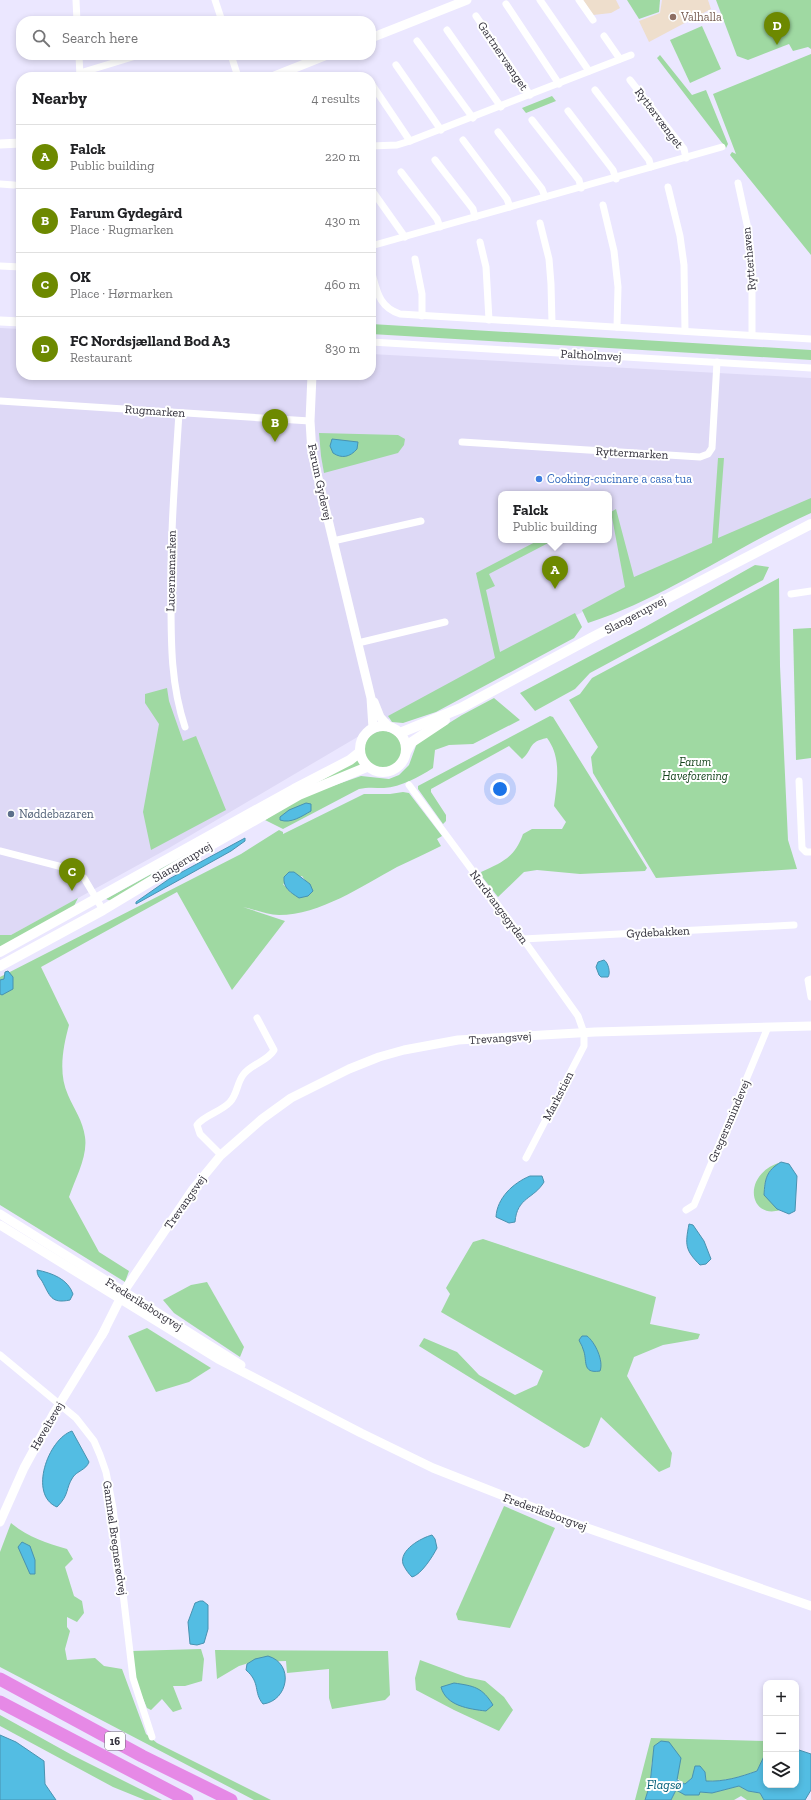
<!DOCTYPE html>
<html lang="en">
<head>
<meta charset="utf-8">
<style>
	:root { --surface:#fff; --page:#f6f6f6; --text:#202124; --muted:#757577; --line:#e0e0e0; --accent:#6d8900 }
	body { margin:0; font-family:"Zilla Slab",serif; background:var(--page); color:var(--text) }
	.controls { position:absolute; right:12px; bottom:12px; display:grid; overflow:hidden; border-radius:8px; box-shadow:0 2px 6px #0003 }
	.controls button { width:36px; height:36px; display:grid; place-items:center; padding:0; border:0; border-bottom:1px solid var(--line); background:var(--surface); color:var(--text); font:20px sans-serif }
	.you { position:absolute; left:500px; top:789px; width:14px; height:14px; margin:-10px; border:3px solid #fff; border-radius:50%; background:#1a73e8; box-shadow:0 0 0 6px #1a73e833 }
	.badge { display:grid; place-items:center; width:26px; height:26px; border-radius:50%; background:var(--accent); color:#fff; font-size:13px; font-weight:700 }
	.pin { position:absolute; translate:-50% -33px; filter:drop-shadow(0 1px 2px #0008) }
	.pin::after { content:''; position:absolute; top:21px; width:14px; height:12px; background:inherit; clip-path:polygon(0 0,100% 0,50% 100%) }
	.popup { position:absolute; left:498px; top:491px; width:114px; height:52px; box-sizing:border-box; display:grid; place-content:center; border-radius:8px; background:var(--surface); filter:drop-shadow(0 1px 3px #0005); font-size:13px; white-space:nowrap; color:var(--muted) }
	.popup b { font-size:15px; color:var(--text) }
	.popup::after { content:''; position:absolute; left:50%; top:100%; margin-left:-8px; border:8px solid transparent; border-top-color:var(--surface) }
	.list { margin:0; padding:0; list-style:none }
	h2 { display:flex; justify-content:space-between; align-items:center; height:52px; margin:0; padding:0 16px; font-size:17px }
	h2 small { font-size:13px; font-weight:400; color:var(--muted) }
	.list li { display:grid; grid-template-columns:26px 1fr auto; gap:12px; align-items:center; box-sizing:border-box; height:64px; padding:0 16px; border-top:1px solid var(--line) }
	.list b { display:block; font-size:15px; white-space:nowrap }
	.list p { margin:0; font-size:13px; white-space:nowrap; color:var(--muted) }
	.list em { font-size:13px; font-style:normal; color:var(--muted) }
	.icon { flex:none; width:22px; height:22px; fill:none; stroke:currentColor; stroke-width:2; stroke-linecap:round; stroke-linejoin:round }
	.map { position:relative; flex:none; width:811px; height:1800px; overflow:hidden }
	.search { position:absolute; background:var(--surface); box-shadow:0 2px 6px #0003; left:16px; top:16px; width:360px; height:44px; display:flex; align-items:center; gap:10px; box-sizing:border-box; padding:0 14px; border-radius:16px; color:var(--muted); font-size:15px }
	.panel { position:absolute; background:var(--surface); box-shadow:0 2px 6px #0003; left:16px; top:72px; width:360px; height:308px; border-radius:16px }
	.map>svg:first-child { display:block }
</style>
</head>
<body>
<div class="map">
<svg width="811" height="1800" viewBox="0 0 811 1800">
	<rect width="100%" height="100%" fill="#ebe7ff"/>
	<!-- built -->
	<path fill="#ded9f6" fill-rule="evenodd" d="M0,328L21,329V375H371V354L811,378V505L634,584L422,699L169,848L11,935H0ZM501,494H609V540H501Z"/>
	<!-- education -->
	<g fill="#eedecc">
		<polygon points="583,0 616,0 620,8 611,13 593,15"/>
		<polygon points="662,0 708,0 711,9 649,42 639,21 660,13"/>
	</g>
	<!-- green -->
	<g fill="#9fd9a2" fill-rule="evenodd">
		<polygon points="627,0 660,0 659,12 639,19"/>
		<polygon points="716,0 811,0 811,49 808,47 793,51 789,44 748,60 737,56"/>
		<polygon points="702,26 721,69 690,83 670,40"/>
		<polygon points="811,54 811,255 730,155 732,152 736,154 713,94"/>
		<polygon points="660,55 692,95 706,90 728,144 726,148 657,58"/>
		<polygon points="552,96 556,101 526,113 522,108"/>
		<polygon points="371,324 811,350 811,360 371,334"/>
		<polygon points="319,433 398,435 405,439 404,445 398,453 324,473 321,456"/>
		<path d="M718,458H724L718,538L811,498V513C735,547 667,597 588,623L582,610L625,587L611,512L616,509L634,577L712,543Z"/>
		<polygon points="539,540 554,540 489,574 495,586 486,590 500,652 575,613 582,627 574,638 436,712 403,723 392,722 388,716 495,658 476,573"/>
		<polygon points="755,565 769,567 763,580 590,673 575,689 535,711 520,693 645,627"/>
		<polygon points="779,578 780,666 788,840 797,869 656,878 593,773 591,757 598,747 569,700 580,694 592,678"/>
		<polygon points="811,628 811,758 796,760 793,629"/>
		<polygon points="167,688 169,701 183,741 196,736 226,810 151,850 143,812 159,724 145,703 145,694"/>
		<path d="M494,698L520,720L473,744L449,745L435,750L433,768C419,777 401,787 384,788C375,788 368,787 359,789L283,829L265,820L301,797L361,776L389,779L399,775L409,765L417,743L462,715Z"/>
		<path d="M550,716L553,717L647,868L645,871L580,874L537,870L524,872L498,897L483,878L481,872C503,862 515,857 523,834L532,829H562L566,822L554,806C557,783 562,758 547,738C527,742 534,749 522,759L509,746L431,789V792L446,815V821L443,824L418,789V786Z"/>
		<circle cx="383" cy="750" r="19"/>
		<polygon points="358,760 361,765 111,901 106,899"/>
		<path d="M403,792L409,793L442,836L437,839L441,846C427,853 412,860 397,867C362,886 320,915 279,915C267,915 254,909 243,907L285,921L232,990L177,892L41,967L69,1025C63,1047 58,1073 68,1095C74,1109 83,1121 85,1137C88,1156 75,1179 69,1197L99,1252L129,1271L125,1282L0,1205V977L241,854L279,830L283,832V834L364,794H390ZM302,876L307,883L291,893L283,884Z"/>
		<polygon points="78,898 74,906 0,948 0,935 11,935"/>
		<path d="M781,1162C766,1171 765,1179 764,1195L780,1210C749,1220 741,1174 781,1162Z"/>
		<polygon points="483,1239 656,1297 650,1324 700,1334 698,1339 663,1345 634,1357 627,1376 672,1453 670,1467 659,1472 601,1417 589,1446 584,1448 419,1346 424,1338 457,1352 479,1375 515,1395 537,1385 543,1371 441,1312 450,1294 446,1288 473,1242"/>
		<polygon points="207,1282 244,1347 240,1357 174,1313 163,1300 191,1285"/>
		<polygon points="147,1328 211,1368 189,1382 156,1392 128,1336"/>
		<polygon points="504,1506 555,1528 510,1628 458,1620 456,1614"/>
		<path d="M11,1523C28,1537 46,1543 67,1549L73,1559L65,1567L74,1596L82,1601L84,1613L77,1622L67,1617V1627L70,1631L65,1649L67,1660L95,1658L104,1666L122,1669L146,1734L157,1743L271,1800H254L0,1667V1552Z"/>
		<polygon points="201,1649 204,1659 202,1681 185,1686 173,1686 182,1709 173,1712 162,1699 151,1710 147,1708 136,1682 132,1651"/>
		<polygon points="215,1650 388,1651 390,1695 385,1700 332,1709 329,1698 329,1669 287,1673 286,1661 252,1662 239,1666 217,1679"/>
		<polygon points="420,1660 466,1677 485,1681 504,1697 513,1710 499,1731 454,1710 416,1690 415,1678"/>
		<polygon points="0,1715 72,1755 162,1800 145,1800 113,1787 0,1726"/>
		<path d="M651,1738L766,1741V1752L757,1771C740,1777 723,1782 706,1781L705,1772L692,1778L685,1784L652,1761L650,1784L645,1800H635Z"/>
		<polygon points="739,1786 748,1791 760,1793 764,1800 747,1800 741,1796 734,1800 671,1800 676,1790 712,1793"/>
	</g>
	<!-- water -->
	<g fill="#53bde3" stroke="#4992b0">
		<path d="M332,439L358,442L357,449C350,457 342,459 333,453L330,446Z"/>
		<path d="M306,803L311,804V811C302,816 291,824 280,820V817L289,810Z"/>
		<polygon points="245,838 245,841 231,851 136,904 136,902 169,879"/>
		<path d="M289,872H294L310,884L313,891L308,896L299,898C290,892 283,888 284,877Z"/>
		<path d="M604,960C608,962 611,973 608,977H601L599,975L596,967L598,962Z"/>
		<polygon points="8,971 13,977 13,989 2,995 0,994 0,980 4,979 5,972"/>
		<path d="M781,1162L789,1164L797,1176L795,1211L789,1214L777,1209L764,1195C765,1179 766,1171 781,1162Z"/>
		<path d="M530,1176H542L544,1182C534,1199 517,1197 515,1222L509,1223L496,1217C497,1198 513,1183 530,1176Z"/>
		<path d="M689,1224L693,1225L704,1241L711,1259L706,1264L700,1265C685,1250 685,1245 689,1224Z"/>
		<path d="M37,1270C52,1273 68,1279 73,1294L70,1300C51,1304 50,1296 42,1281C39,1277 37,1275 37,1270Z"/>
		<path d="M582,1336H587C595,1342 604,1361 600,1371C581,1374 588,1360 583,1349C582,1345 580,1343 579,1340Z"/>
		<path d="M72,1431L89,1462C86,1470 77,1471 73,1477C65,1489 70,1494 57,1507C28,1495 48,1439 72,1431Z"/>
		<path d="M432,1535L435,1539L437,1548C433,1556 421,1575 412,1577C409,1574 405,1569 403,1564C399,1550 421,1538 432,1535Z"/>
		<polygon points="22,1542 30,1546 35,1560 35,1574 30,1574 18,1547"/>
		<polygon points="200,1601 203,1601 208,1605 208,1629 204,1643 197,1645 190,1644 188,1622 195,1603"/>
		<path d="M268,1656C295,1664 288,1701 263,1704C253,1692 261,1683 246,1670L247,1664L255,1659Z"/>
		<path d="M454,1683C474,1686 482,1687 493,1705L486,1711C469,1709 446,1706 441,1687Z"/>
		<polygon points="0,1735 16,1742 44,1761 45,1784 56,1800 0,1800"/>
		<path d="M661,1741L669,1742L681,1758L677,1780L685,1784L692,1778L695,1766H700L705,1772L706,1781C724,1782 740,1777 757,1771L766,1752V1785H796V1749L811,1754V1790L805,1800H764L760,1793L748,1791L739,1786L712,1793L700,1792L699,1795H685L676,1790L671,1800H645L650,1784L654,1746Z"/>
	</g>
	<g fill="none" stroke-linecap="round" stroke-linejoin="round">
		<!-- minor -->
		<g stroke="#fff" stroke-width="7">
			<polyline points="76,0 77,21"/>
			<polyline points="215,0 222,21"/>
			<polyline points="540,0 589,71"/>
			<polyline points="579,0 593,20"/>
			<polyline points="506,4 559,84"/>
			<polyline points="476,16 530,95"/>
			<polyline points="447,30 501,107"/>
			<polyline points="604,36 620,59"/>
			<polyline points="417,41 473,118"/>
			<polyline points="79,55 80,77"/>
			<polyline points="231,55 238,77"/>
			<polyline points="396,65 441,130"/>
			<polyline points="80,73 139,55"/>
			<polyline points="630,80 684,149 686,158"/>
			<polyline points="371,83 410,141"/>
			<polyline points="595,90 649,160 651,167"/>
			<polyline points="568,111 613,170 616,179"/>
			<polyline points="532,120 579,180 581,188"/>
			<polyline points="498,132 542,189 545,197"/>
			<polyline points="463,140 507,199 510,207"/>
			<polyline points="371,146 397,145 410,141 631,55"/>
			<polyline points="435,160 473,209 475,217"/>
			<polyline points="401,172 437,219 440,227"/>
			<polyline points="738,183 748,229 752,266 752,335"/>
			<polyline points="0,184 14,185"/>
			<polyline points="668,187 680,236 684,265 685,331"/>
			<polyline points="371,189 405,237"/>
			<polyline points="603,205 614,251 618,287 617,327"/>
			<polyline points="540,223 549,259 551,284 552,323"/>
			<polyline points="480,242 486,267 489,320"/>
			<polyline points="371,246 722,147"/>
			<polyline points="415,259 422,294 422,316"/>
			<polyline points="0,266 21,267"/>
			<path d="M371,270C377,290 378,307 400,314L811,339"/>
			<polyline points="371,342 811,368"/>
			<polyline points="0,401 310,421"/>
			<path d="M179,413C175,476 170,538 171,601C171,644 171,685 185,727"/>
			<polyline points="462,442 700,457 708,454 712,448 717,362"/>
			<polyline points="333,541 421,521"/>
			<polyline points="791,594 811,591"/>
			<polyline points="358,643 445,622"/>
			<polyline points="799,781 802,848 806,852 811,852"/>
			<polyline points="409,785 523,939 578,1016 584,1033 584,1046 526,1158"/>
			<polyline points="0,851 74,870 84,878 103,910"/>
			<polyline points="523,939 794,925"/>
			<polyline points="811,979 808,980 811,997"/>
			<path d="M221,1155L200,1134L197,1125C204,1115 221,1112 230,1102C237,1095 237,1083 243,1075C251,1064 268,1061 274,1050L257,1018"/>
			<polyline points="686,1210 694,1205 768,1027"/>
			<polyline points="0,1355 76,1418 94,1441 100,1455 106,1472 113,1508 133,1678 152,1737"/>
		</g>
		<!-- tertiary -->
		<g stroke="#fff" stroke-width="9">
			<polyline points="371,38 467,0"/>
			<polyline points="272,77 327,55"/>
			<polyline points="0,144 21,143"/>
			<polyline points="0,321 21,322"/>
			<polyline points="312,375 310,421 312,453 371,698 373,728"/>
			<polyline points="374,702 380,717 389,727"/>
			<polyline points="0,1214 241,1365"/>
			<polyline points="0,1225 218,1359 361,1433 433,1468 570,1522 811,1606"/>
			<polyline points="102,1335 124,1291 193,1189 221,1155 262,1119 291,1098 349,1069 379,1057 404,1050 458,1040 595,1032 811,1026"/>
			<polyline points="0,1522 24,1468 54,1413 105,1330"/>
		</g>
		<!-- secondary -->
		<g stroke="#fff" stroke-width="10">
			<circle cx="383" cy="749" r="23"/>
			<polyline points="400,733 461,708 591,638 811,524"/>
			<polyline points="406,752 412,742 445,720"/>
			<polyline points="0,952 294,789 350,760 360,752"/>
			<polyline points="0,966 103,910 201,851 299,795 367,767"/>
		</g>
		<!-- motorway -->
		<g stroke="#e689e6" stroke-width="13">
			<polyline points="0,1679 142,1756 231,1800"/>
			<polyline points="0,1702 187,1800"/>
		</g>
	</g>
	<!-- markers -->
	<circle fill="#8d6e63" stroke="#fff" stroke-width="1.5" cx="673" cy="17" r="4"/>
	<circle fill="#3f7fe0" stroke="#fff" stroke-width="1.5" cx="539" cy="479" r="4"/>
	<circle fill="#5c6f8a" stroke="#fff" stroke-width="1.5" cx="11" cy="814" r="4"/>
	<g text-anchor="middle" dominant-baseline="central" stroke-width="4" stroke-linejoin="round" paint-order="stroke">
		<!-- shield labels -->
		<rect fill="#fff" stroke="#6f6d75" stroke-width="1" x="105" y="1732" width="20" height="18" rx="3"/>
		<g font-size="11" font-weight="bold" fill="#312f3a">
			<text x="115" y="1741">16</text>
		</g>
		<!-- education labels -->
		<g font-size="12" fill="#785e54" stroke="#fff" text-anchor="start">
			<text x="681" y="17">Valhalla</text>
		</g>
		<!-- street labels -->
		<g font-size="12" fill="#312f3a" stroke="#fff">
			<text transform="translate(503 56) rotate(56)">Gartnervænget</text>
			<text transform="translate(659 118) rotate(53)">Ryttervænget</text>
			<text transform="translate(749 259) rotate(-95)">Rytterhaven</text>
			<text transform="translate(591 355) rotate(3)">Paltholmvej</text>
			<text transform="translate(155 411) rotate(4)">Rugmarken</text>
			<text transform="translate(632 453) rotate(3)">Ryttermarken</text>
			<text transform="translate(320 482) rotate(78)">Farum Gydevej</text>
			<text transform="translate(171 571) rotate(-89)">Lucernemarken</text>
			<text transform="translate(635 615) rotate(-28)">Slangerupvej</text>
			<text transform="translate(182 862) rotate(-31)">Slangerupvej</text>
			<text transform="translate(499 907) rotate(53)">Nordvangsgyden</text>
			<text transform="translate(658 932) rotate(-3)">Gydebakken</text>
			<text transform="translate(500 1038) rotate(-4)">Trevangsvej</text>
			<text transform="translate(558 1096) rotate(-63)">Markstien</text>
			<text transform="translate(729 1121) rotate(-67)">Gregersmindevej</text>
			<text transform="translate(185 1202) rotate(-55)">Trevangsvej</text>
			<text transform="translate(144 1304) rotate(32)">Frederiksborgvej</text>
			<text transform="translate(47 1426) rotate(-60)">Høveltevej</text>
			<text transform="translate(545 1512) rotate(20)">Frederiksborgvej</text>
			<text transform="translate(115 1538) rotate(82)">Gammel Bregnerødvej</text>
		</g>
		<!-- shop labels -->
		<g font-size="12" fill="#366cbe" stroke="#fff" text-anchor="start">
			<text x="547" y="479">Cooking-cucinare a casa tua</text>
		</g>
		<!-- park labels -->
		<g font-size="12" font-style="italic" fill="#15441c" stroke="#fff">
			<text x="695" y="762">Farum<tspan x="695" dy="14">Haveforening</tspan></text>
		</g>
		<!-- service labels -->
		<g font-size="12" fill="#4e5e75" stroke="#fff" text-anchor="start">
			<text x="19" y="814">Nøddebazaren</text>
		</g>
		<!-- water labels -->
		<g font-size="13" font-style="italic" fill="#045f79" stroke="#fff">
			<text x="664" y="1784">Flagsø</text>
		</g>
	</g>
</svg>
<div class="controls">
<button>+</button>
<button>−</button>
<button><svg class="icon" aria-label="layers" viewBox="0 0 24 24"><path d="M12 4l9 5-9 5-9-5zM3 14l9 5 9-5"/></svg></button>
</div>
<div class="you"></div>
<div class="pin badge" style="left:555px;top:589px">A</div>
<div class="popup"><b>Falck</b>Public building</div>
<div class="pin badge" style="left:275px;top:442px">B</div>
<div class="pin badge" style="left:72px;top:891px">C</div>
<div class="pin badge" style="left:777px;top:45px">D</div>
<div class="search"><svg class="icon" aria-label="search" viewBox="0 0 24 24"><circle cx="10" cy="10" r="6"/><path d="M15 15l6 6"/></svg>Search here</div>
<section class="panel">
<h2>Nearby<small>4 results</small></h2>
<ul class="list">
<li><span class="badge">A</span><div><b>Falck</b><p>Public building</p></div><em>220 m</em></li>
<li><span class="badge">B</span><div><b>Farum Gydegård</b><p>Place · Rugmarken</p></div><em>430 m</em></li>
<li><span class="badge">C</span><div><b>OK</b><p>Place · Hørmarken</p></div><em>460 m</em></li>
<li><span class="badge">D</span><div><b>FC Nordsjælland Bod A3</b><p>Restaurant</p></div><em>830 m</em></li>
</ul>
</section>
</div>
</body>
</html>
